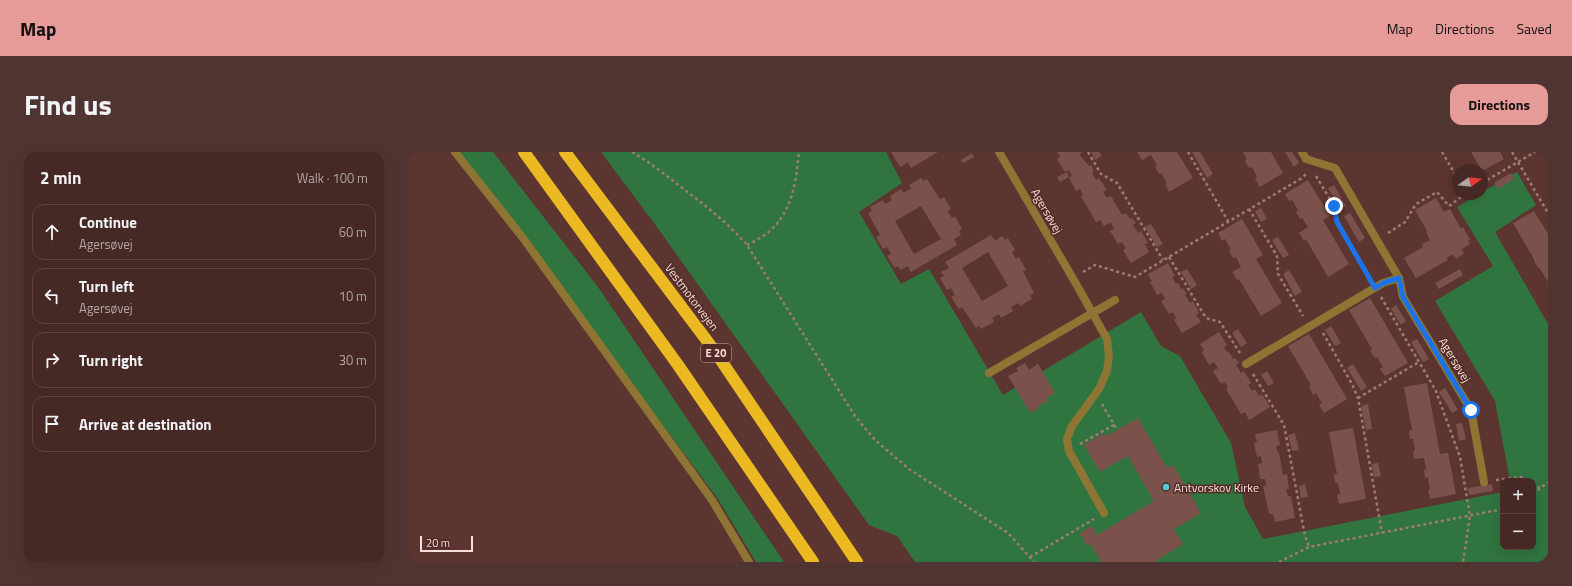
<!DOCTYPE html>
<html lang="en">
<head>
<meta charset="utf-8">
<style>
	:root { --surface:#462824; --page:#503431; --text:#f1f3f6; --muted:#b0a6a6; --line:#5e4441; --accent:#e69b98 }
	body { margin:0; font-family:"Titillium Web",sans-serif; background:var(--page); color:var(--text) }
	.controls { position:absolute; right:12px; bottom:12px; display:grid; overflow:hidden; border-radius:8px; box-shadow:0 4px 16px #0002 }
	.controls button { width:36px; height:36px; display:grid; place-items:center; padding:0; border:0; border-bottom:1px solid var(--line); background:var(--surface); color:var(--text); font:20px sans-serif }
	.compass { position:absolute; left:1044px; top:12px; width:36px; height:36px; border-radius:50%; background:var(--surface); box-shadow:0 4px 16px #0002; rotate:75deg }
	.scale { position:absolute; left:12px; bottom:10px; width:53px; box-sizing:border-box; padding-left:4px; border:2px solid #f7ded9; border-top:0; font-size:11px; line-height:14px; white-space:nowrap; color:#f7ded9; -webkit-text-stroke:3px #522b26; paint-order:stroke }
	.stop { position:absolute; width:12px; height:12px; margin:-9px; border:3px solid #1a73e8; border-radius:50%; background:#fff }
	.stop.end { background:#1a73e8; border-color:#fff; box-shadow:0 1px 4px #0008 }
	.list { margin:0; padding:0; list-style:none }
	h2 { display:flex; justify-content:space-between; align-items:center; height:52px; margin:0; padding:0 16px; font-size:17px }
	h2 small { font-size:13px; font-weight:400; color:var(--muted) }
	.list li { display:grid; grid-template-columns:26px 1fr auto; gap:12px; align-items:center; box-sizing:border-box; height:56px; margin:0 8px 8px; padding:0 8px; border:1px solid var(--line); border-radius:12px }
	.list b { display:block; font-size:15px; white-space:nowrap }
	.list p { margin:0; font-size:13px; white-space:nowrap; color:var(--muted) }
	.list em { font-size:13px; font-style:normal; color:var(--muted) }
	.icon { flex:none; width:22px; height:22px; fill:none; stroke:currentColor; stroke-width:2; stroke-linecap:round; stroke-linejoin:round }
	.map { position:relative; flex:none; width:1140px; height:410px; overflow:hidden; border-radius:12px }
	header { display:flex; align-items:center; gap:24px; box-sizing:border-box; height:56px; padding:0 20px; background:var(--accent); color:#111 }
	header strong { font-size:19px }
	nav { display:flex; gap:22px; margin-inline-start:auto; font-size:14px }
	.intro { display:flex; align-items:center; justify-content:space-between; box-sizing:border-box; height:96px; padding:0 24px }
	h1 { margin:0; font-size:28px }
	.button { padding:10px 18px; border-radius:12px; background:var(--accent); color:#111; font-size:14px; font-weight:700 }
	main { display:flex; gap:24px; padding:0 24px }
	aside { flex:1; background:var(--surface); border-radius:12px; box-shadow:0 4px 16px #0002 }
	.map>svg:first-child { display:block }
</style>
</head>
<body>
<header>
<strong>Map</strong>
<nav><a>Map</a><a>Directions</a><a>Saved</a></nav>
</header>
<div class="intro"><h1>Find us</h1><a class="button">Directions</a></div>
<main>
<aside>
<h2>2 min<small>Walk · 100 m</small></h2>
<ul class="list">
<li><svg class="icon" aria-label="ahead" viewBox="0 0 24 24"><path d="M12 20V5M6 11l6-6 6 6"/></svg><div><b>Continue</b><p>Agersøvej</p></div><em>60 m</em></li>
<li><svg class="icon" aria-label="left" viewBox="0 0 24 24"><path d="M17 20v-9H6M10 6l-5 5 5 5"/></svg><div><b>Turn left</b><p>Agersøvej</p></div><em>10 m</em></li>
<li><svg class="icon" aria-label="right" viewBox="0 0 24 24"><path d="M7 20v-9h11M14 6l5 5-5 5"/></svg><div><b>Turn right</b></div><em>30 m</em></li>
<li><svg class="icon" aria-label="arrive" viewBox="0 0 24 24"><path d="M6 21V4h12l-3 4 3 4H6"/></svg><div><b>Arrive at destination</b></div></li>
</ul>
</aside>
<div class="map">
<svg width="1140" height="410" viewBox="0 0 1140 410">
	<rect width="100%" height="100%" fill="#5d3530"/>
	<!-- green -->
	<g fill="#30753f">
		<polygon points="51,0 85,0 190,135 376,410 348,410 310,347"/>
		<polygon points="193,0 478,0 494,31 451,60 493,132 521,117 595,243 733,160 753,194 772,204 823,291 837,355 855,387 1095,340 1095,395 1125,395 1125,329 1102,329 1087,249 1027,149 1085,114 1049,55 1071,42 1074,42 1074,40 1109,20 1128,53 1087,80 1140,172 1140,410 507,410 489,384 461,373 249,75"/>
	</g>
	<!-- building -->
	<g fill="#7b514b" fill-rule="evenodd">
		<polygon points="483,0 530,0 503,16 500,10 492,15"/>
		<polygon points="649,0 675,0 671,2 681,14 683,13 686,19 684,20 688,28 691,26 699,38 695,40 699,46 703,44 714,63 718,61 722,67 724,66 728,71 725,73 730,81 733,79 740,91 737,92 741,100 723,111 715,98 718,96 714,90 710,92 702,79 706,77 703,70 696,74 692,68 688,70 673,44 675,43 672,37 668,39 661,26 664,24 661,18 657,20 649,7 652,5"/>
		<polygon points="683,0 691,0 694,4 687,8"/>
		<polygon points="729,0 769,0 785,26 761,40 757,32 759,31 753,21 751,22 747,14 749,13 743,3 734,8"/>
		<polygon points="784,0 792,0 805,22 799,26"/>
		<polygon points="835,0 863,0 875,21 852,35 847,27 849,25 844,15 841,16 837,9 839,7"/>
		<polygon points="877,0 884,0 891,11 886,15"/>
		<polygon points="1063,0 1092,0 1096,7 1074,19"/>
		<polygon points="564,1 566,5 555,11 553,8"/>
		<polygon points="659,20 661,25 652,30 649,25"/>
		<polygon points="1103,21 1106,27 1090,37 1086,31"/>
		<path d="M513,26L515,29L519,27L532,47L536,45L543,57L540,59L544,66L547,64L554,77L551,79L553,83L546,87L549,93L503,120L500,114L492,118L490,114L487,116L479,104L483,102L479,95L475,97L468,85L472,83L460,61L464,59L462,55L475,48L477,52L484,48L482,44L493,37L496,41L503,36L501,33ZM513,54L533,87L506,102L487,69Z"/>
		<polygon points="900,28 922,64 915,68 941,112 920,125 898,87 896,89 891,81 900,75 894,66 892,67 888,60 890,58 884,48 881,49 877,42"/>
		<polygon points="926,33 938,54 933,58 920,36"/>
		<polygon points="1028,46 1036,60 1042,57 1053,77 1055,75 1062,87 1060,89 1062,92 1054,97 1056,102 1048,107 1045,102 1039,106 1040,108 1008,126 996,106 1015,95 1014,92 1022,88 1018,80 1019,79 1007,58"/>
		<polygon points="853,56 859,67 853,70 847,59"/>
		<polygon points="1126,59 1140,82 1140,130 1131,115 1130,116 1126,109 1127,109 1105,71"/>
		<polygon points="942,61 957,86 951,90 936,64"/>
		<polygon points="834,67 855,103 848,107 874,151 853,164 831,127 829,128 824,120 833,115 828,105 825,106 821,99 823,98 817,87 814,89 810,81"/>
		<polygon points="743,72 755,92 749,95 737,75"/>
		<path d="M583,83L587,89L594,84L597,88L600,86L607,98L604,100L608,107L611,105L618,118L615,119L626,141L622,144L624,147L612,154L610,151L603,155L605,159L593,166L591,162L584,166L586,170L573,177L571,174L568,176L554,155L551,157L543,145L547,143L543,136L539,138L532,126L536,124L533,120L541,116L537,110ZM580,100L600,134L574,149L554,116Z"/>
		<polygon points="870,85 881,103 875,106 864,88"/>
		<polygon points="760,111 767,124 764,125 768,132 770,131 773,137 775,136 779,142 777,143 782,151 785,149 791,161 788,163 793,170 774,181 766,168 768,166 765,160 761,162 753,149 757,147 754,141 749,143 742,130 744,129 740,122"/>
		<polygon points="779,117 789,133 783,137 773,120"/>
		<polygon points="1052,117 1055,123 1031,137 1027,131"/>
		<polygon points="881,118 894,140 887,144 875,122"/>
		<polygon points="962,146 1000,211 977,224 972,217 975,215 969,205 967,206 962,199 964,197 941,158"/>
		<polygon points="988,153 998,169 993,173 983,157"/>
		<polygon points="923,174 933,191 927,194 917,178"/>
		<polygon points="830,177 839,191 833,195 824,181"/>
		<polygon points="811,180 819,193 816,195 820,201 821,200 825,207 827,206 831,211 828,213 833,221 836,219 843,231 840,233 844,239 847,237 851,244 854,242 862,255 841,268 837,260 833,262 818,237 820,236 817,230 813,232 805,219 810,216 806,210 801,213 794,200 796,198 792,192"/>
		<polygon points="901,182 939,247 916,261 911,253 914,251 908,241 905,243 901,235 903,233 880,194"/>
		<polygon points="1009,187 1021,207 1015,210 1003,190"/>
		<polygon points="617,211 621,218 630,212 647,241 638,246 640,249 630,254 631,256 622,261 600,224 610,219 608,216"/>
		<polygon points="945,212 959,235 953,239 939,216"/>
		<polygon points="859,219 866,231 860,234 853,223"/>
		<polygon points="1019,231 1032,302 1040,301 1048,342 1022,347 1020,338 1022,338 1020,325 1017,326 1016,318 1018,317 1016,306 1006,307 1005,299 1007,298 1005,287 1002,287 1001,279 1004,278 996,235"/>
		<polygon points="1037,236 1050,258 1044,261 1031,240"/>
		<polygon points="960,252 964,277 958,278 953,254"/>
		<polygon points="730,266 759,316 765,313 793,361 766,377 775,392 746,410 693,410 683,392 679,394 672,381 684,374 689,383 746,349 720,304 692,320 676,293 696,281 698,284"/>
		<polygon points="1054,271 1058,287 1051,289 1048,272"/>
		<polygon points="945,276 958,347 931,352 929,343 932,342 930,331 927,331 926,322 929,322 921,280"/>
		<polygon points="869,278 872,293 868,294 870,301 871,300 875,323 879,322 881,337 878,337 880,344 883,344 887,366 867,370 865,362 861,362 855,334 858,334 857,327 852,327 850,312 854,311 853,304 849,305 846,291 849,290 847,282"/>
		<polygon points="887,281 891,298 884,299 880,283"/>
		<polygon points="970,311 973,324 966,325 964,312"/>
		<polygon points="897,332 900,345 893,346 891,334"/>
		<polygon points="1084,332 1085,339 1061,343 1060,336"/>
	</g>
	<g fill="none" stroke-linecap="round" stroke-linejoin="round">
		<!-- path -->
		<g stroke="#9d7b76" stroke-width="2.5" stroke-dasharray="3 3" stroke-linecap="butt">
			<path d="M224,0C243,11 260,25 277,38C299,55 321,72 339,93L447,264L467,288L501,317L600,381L626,410"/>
			<polyline points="680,0 693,22 709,31 755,108"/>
			<polyline points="780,0 820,69"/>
			<polyline points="1034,0 1050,27"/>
			<polyline points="1104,0 1140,61"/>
			<polyline points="908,24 926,54 929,69 961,125"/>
			<polyline points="1074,31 1127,0"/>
			<polyline points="841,57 869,104 870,122 895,164"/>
			<polyline points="980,81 997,70 1008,52 1029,40 1041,54 1057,42"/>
			<path d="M339,93C347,89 356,84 363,78C385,57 388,29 391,0"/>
			<polyline points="761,105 798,166 812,170 832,201"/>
			<polyline points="675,120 687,113 727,125 894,26 899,21"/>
			<polyline points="973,145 1028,239 1052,305 1062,364 1055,410"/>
			<polyline points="915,181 944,232 950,246 974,381"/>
			<polyline points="845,222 876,273 897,384 901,395"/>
			<polyline points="950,246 1011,210"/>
			<polyline points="694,252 709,278"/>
			<polyline points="672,292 706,273"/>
			<polyline points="1088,328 1113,325 1123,329"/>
			<polyline points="1125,331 1132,336"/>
			<polyline points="1125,342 1140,330"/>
			<polyline points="622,405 686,367"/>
			<polyline points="871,410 901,395 1095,357"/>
		</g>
		<!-- lane -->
		<g stroke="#8e7534" stroke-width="8">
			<polyline points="47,0 115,86 304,348 341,410"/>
			<polyline points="667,130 699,187 701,204 699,219 691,237 664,274 659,287 661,299 696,361"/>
			<polyline points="581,221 707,148"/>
		</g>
		<!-- street -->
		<g stroke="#8e7534" stroke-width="8">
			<polyline points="591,0 667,130"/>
			<polyline points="894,0 898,7 927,16 991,126 995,145 1063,258 1076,330"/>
			<polyline points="838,212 975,131 991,126"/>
		</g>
		<!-- highway -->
		<g stroke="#ebba22" stroke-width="12">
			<polyline points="116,0 270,213 405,410"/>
			<polyline points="157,0 306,198 449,410"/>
		</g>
	</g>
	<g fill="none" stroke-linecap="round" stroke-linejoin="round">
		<!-- route -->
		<polyline stroke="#1a73e8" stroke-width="5" points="926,54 929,70 967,136 975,131 991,126 995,145 1063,258"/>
	</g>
	<!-- markers -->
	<circle fill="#53cadc" stroke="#522b26" stroke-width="1.5" cx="758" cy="335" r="4"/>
	<g text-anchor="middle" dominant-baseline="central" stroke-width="3" stroke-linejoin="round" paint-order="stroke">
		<!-- shield labels -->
		<rect fill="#522b26" stroke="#c6a8a3" stroke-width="1" x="293" y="192" width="30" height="18" rx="3"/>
		<g font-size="11" font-weight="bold" fill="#f7ded9">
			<text x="308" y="201">E 20</text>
		</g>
		<!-- street labels -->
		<g font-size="12" fill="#f7ded9" stroke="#522b26">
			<text transform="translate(639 59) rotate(60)">Agersøvej</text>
			<text transform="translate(284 145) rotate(53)">Vestmotorvejen</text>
			<text transform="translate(1047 208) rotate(59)">Agersøvej</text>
		</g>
		<!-- poi labels -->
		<g font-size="12" fill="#f7ded9" stroke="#522b26" text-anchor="start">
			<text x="766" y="335">Antvorskov Kirke</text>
		</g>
	</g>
</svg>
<div class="controls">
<button>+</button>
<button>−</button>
</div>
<svg class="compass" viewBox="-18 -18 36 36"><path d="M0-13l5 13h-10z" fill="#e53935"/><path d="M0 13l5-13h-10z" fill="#b0a6a6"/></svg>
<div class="scale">20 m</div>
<div class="stop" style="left:1063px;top:258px"></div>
<div class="stop end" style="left:926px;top:54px"></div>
</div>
</main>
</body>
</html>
